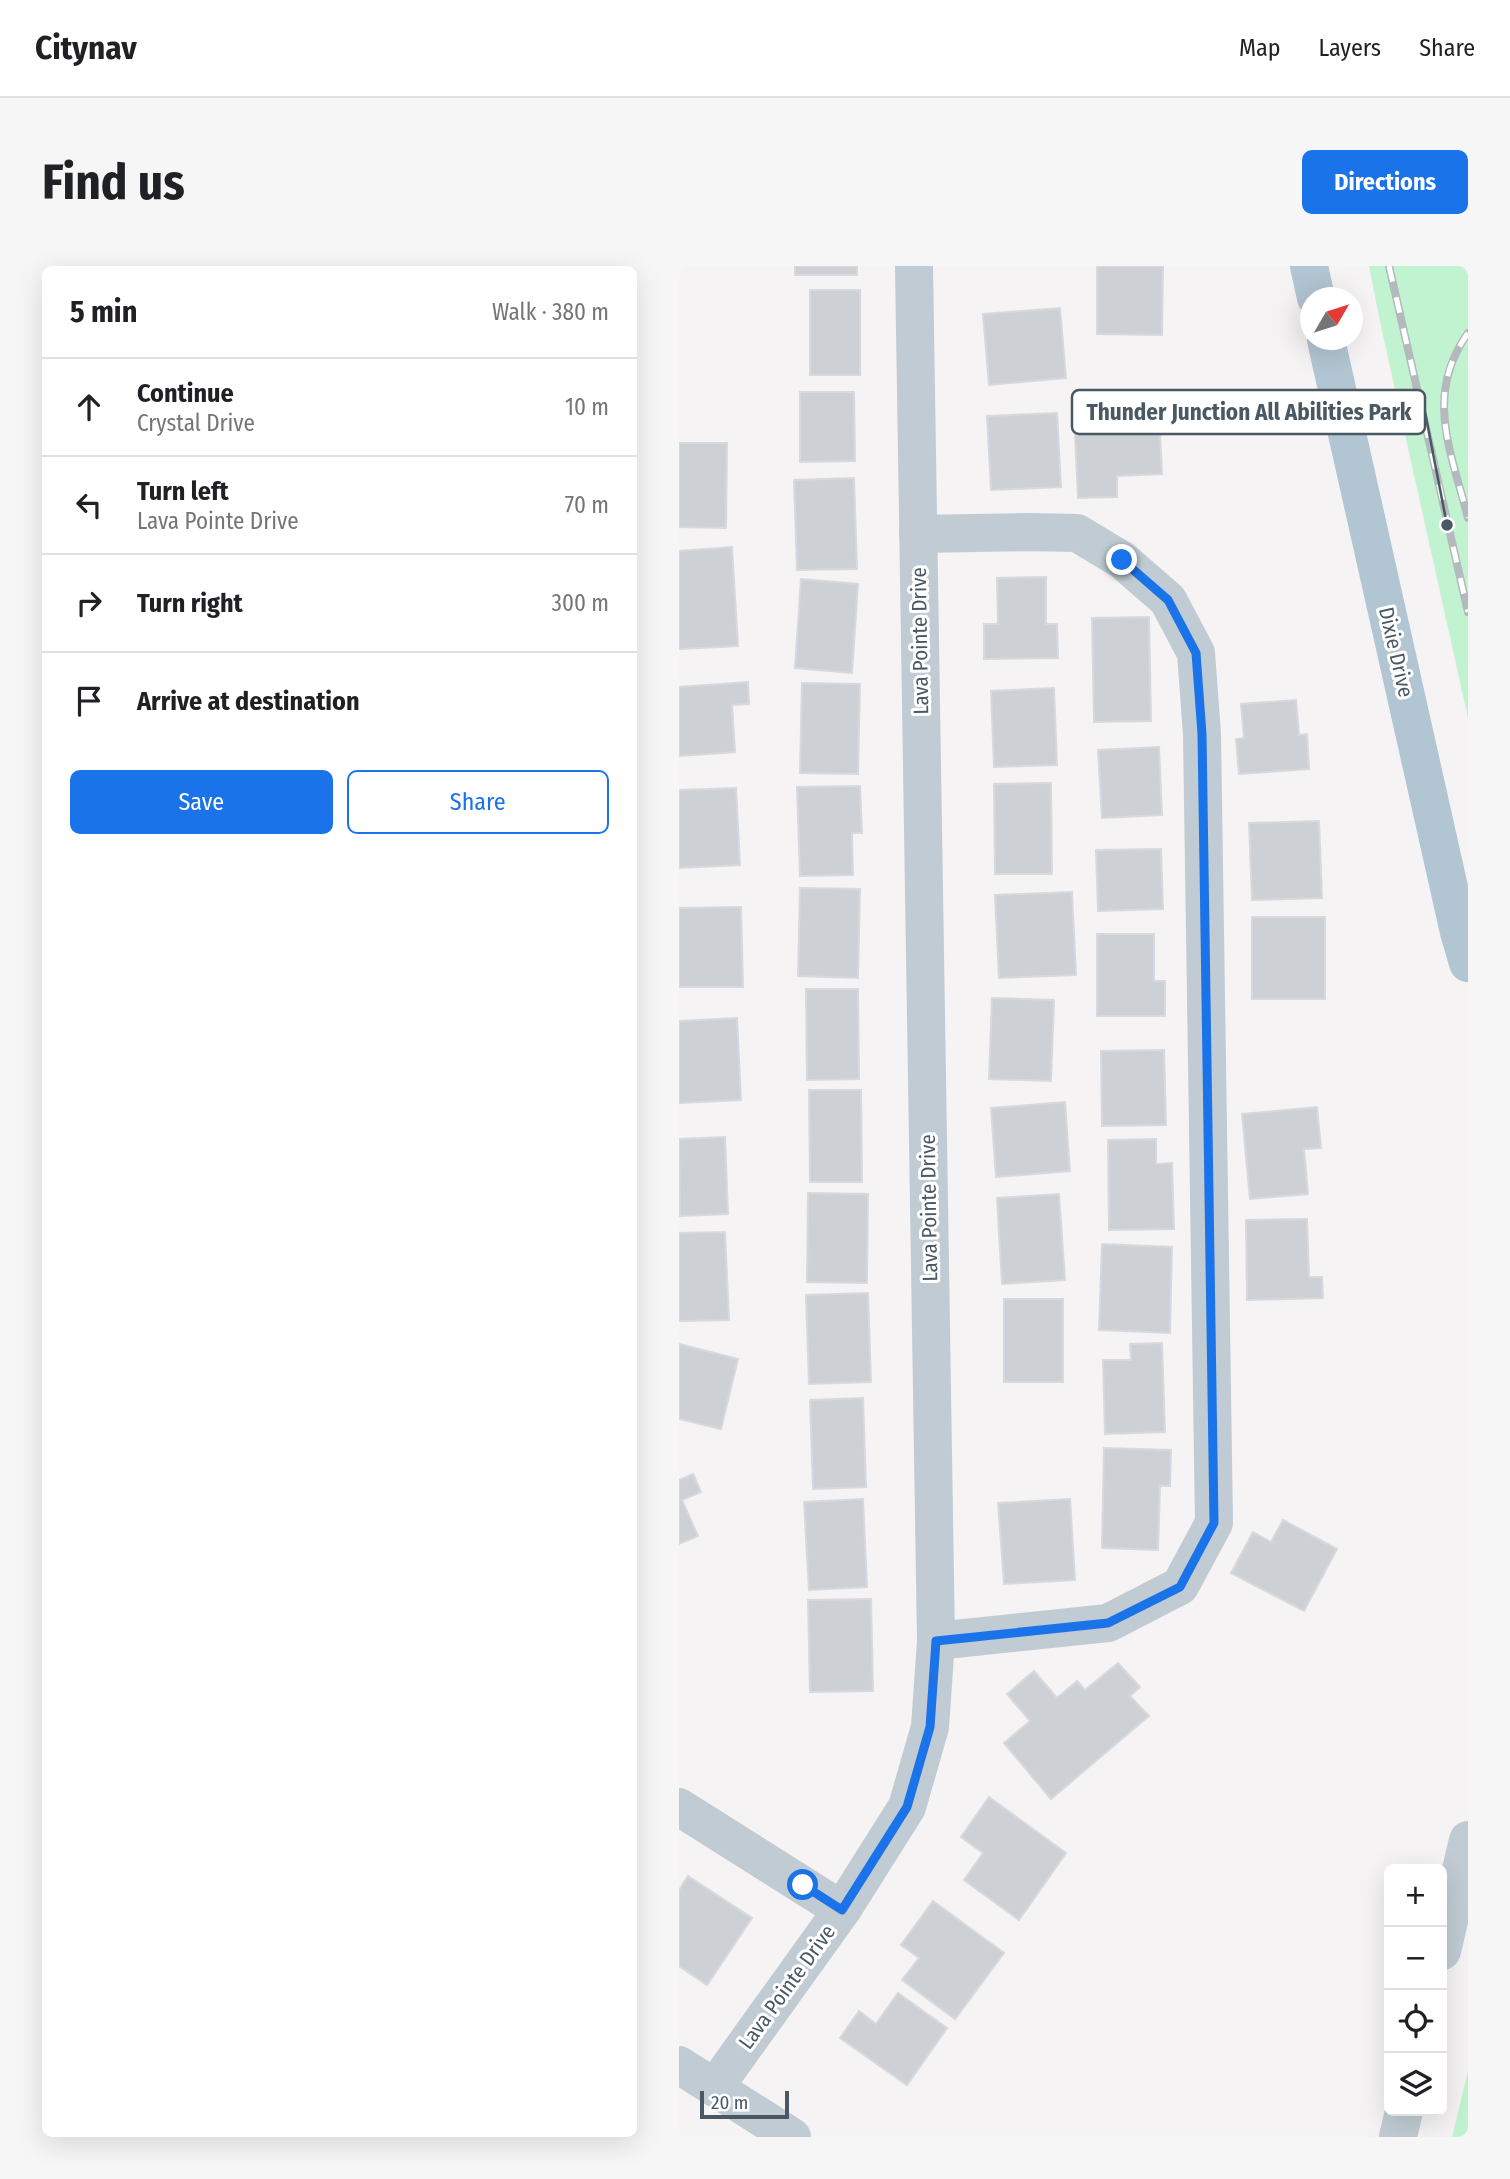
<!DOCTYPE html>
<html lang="en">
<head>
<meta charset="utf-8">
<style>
	:root { --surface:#fff; --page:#f6f6f6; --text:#202124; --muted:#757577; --line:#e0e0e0; --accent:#1a73e8 }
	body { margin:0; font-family:"Fira Sans Condensed",sans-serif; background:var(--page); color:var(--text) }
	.controls { position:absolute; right:21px; bottom:21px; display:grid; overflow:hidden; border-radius:10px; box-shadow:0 7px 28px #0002 }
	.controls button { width:63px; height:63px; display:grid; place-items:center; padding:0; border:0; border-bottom:2px solid var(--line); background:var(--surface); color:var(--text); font:35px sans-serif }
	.compass { position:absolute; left:621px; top:21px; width:63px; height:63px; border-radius:50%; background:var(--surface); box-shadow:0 7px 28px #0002; rotate:51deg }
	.scale { position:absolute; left:21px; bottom:18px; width:89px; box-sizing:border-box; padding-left:7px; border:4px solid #495862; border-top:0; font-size:19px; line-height:24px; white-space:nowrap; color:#495862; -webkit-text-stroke:5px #fff; paint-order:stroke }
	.stop { position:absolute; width:21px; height:21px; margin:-16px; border:5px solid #1a73e8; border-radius:50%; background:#fff }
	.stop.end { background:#1a73e8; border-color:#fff; box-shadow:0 2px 7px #0008 }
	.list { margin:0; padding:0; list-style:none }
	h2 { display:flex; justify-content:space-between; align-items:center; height:91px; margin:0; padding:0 28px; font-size:30px }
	h2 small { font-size:23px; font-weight:400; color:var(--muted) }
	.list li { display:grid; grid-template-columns:46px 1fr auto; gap:21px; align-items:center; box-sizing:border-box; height:98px; padding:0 28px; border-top:2px solid var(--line) }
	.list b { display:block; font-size:26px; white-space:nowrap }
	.list p { margin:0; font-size:23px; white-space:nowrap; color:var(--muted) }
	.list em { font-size:23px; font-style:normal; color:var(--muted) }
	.actions { display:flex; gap:14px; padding:21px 28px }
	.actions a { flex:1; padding:16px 0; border:2px solid var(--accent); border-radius:10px; text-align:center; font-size:24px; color:var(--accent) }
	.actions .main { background:var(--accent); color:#fff }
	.icon { flex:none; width:38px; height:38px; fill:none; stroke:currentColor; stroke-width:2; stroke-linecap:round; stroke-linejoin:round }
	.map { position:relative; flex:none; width:789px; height:1871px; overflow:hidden; border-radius:10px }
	header { display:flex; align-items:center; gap:42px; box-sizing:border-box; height:98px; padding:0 35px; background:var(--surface); border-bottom:2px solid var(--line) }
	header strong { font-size:33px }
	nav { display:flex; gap:38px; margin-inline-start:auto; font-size:24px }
	.intro { display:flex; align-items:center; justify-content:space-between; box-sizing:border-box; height:168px; padding:0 42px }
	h1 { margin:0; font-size:49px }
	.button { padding:18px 32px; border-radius:10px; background:var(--accent); color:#fff; font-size:24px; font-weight:700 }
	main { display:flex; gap:42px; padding:0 42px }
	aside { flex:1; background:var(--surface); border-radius:10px; box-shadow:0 7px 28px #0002 }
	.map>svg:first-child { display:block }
</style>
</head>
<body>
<header>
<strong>Citynav</strong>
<nav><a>Map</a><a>Layers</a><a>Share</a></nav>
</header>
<div class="intro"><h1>Find us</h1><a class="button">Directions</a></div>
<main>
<aside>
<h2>5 min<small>Walk · 380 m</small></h2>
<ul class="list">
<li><svg class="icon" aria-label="ahead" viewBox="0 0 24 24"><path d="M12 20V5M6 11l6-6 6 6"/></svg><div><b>Continue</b><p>Crystal Drive</p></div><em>10 m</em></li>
<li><svg class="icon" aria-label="left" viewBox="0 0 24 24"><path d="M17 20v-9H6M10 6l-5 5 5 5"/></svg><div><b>Turn left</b><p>Lava Pointe Drive</p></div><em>70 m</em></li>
<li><svg class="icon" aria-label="right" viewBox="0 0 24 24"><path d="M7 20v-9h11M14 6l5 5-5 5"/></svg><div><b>Turn right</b></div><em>300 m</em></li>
<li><svg class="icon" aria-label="arrive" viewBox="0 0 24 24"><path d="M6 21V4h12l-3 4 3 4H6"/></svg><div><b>Arrive at destination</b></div></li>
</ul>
<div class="actions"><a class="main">Save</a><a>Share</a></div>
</aside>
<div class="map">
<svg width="789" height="1871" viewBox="0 0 789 1871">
	<rect width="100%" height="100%" fill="#f5f3f3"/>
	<!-- green -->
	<g fill="#c1f3d0">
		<polygon points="690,0 789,0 789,452 703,65"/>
		<polygon points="789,1805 789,1871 773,1871"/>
	</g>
	<!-- building -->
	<g fill="#cdd0d5" stroke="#d7d9de" stroke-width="2">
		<rect x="116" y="0" width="62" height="9"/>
		<polygon points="418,0 484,0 483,69 418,68"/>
		<rect x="131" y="24" width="50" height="85"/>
		<polygon points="381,42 387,112 310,119 304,48"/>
		<polygon points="121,126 175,126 176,195 121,196"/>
		<polygon points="480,146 483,208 438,210 438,231 399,232 395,149"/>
		<polygon points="378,147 382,221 312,224 308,150"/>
		<polygon points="0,177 48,177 47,262 0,261"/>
		<polygon points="175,212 178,303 118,304 115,214"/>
		<polygon points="53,281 59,380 0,383 0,285"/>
		<polygon points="367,311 367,358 378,358 379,392 305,393 305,358 319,358 318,312"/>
		<polygon points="122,313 179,318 173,407 116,402"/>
		<polygon points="470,351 472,455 415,456 413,352"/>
		<polygon points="69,416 70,438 53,439 56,486 0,490 0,421"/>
		<polygon points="123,417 181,418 179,508 121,507"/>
		<polygon points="375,422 378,499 315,501 312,425"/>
		<polygon points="617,434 620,469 628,468 630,503 560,508 557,473 565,472 562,438"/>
		<polygon points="480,481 483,549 423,552 419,484"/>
		<polygon points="372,517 373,608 316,608 315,518"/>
		<polygon points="181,520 183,567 173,567 174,609 121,610 118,521"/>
		<polygon points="57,522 61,599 0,602 0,524"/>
		<polygon points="640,555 643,632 573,634 570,557"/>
		<polygon points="482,583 484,643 419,645 417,584"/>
		<polygon points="121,622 181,623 179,712 119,710"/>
		<polygon points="393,626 397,709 320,712 316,629"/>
		<polygon points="62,641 64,721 0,721 0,642"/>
		<rect x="573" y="651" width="73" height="82"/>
		<polygon points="418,668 475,668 475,715 486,715 486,750 418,750"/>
		<polygon points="127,723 179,723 180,813 128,814"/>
		<polygon points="313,732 375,734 372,815 310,813"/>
		<polygon points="58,752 62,834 0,837 0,755"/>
		<polygon points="485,784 487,859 423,860 422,785"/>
		<polygon points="130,824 182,824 183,916 131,916"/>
		<polygon points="386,836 391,905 317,911 312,842"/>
		<polygon points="638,841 642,882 625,883 629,928 571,933 563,848"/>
		<polygon points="46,871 49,948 1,950 0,873"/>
		<polygon points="477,873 477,898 493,897 495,963 430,964 429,874"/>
		<polygon points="129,927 189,928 188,1017 128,1016"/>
		<polygon points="380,928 386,1014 323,1018 318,932"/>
		<polygon points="628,953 630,1011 643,1011 644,1032 568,1034 567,954"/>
		<polygon points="46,966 50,1054 0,1055 0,967"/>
		<polygon points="423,978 493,981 491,1067 420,1064"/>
		<polygon points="189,1027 192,1116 130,1118 127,1029"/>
		<rect x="325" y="1033" width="59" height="83"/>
		<polygon points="483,1077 486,1166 426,1168 424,1094 452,1094 451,1078"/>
		<polygon points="0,1078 59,1093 42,1163 0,1153"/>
		<polygon points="184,1132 187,1221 134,1223 131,1134"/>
		<polygon points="425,1182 492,1184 491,1220 481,1220 479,1284 423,1282"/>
		<polygon points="14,1208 22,1226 3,1234 19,1270 0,1278 0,1214"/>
		<polygon points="184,1233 188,1321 130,1324 125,1236"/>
		<polygon points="391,1233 396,1314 325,1318 319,1237"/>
		<polygon points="604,1254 658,1283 625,1345 552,1307 574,1266 592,1276"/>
		<polygon points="192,1333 194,1425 131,1426 129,1334"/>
		<polygon points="439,1397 461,1421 451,1430 470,1450 372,1533 325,1477 351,1455 328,1428 355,1405 378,1432 398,1415 406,1424"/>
		<polygon points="310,1531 387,1587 340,1654 285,1614 304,1587 282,1571"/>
		<polygon points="9,1610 73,1652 28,1719 0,1700 0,1624"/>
		<polygon points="254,1635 325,1687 276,1753 223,1714 240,1692 222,1679"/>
		<polygon points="219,1727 268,1762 228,1819 161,1772 180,1745 197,1758"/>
	</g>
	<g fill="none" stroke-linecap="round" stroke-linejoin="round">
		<!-- minor -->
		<g stroke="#c0cbd3" stroke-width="38">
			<polyline points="239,268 349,266 398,267 443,294 489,334 517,387 523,468 535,1257 501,1320 429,1357 257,1375"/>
			<polyline points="0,1541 163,1644"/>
			<polyline points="763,1685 789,1574"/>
			<polyline points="0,1799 113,1871"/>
			<polyline points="36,1821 163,1644 228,1541 251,1461 257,1375 235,0"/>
			<polyline points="719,1871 725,1845"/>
		</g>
		<!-- major -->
		<g stroke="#b1c5d2" stroke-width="38">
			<polyline points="630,0 637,32"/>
			<polyline points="647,74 780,666 789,697"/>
		</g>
		<defs>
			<g id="rail">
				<polyline points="710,0 789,346"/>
				<path d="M789,67C745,129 772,185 789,252"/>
			</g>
		</defs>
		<!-- rail casing -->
		<use href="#rail" stroke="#b4b9bd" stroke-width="8"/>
		<!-- rail -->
		<use href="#rail" stroke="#fff" stroke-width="5" stroke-dasharray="16" stroke-linecap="butt"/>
	</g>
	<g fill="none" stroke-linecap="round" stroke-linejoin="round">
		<!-- route -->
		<polyline stroke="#1a73e8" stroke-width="9" points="124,1619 163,1644 228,1541 251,1461 257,1375 429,1357 501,1321 535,1257 523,468 517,387 489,334 443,294"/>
	</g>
	<g text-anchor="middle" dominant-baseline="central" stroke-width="6" stroke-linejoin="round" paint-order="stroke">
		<!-- street labels -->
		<g font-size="21" fill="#495862" stroke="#fff">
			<text transform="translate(241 375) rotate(-91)">Lava Pointe Drive</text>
			<text transform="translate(717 386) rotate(77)">Dixie Drive</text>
			<text transform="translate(250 942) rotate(-91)">Lava Pointe Drive</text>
			<text transform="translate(108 1721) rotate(-54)">Lava Pointe Drive</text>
		</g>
	</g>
	<!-- callouts -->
	<path fill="none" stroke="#495862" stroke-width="2.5" d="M768 259L746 146"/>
	<circle fill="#495862" stroke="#fff" stroke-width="2.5" cx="768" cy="259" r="7"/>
	<rect fill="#fff" stroke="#495862" stroke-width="2.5" x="393" y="124" width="353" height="44" rx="7"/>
	<g font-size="23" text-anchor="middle" font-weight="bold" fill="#495862">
		<text x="570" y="154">Thunder Junction All Abilities Park</text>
	</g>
</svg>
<div class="controls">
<button>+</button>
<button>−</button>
<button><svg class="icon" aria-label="locate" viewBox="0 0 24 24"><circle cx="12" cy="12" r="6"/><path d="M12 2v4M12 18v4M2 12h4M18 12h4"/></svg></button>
<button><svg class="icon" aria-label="layers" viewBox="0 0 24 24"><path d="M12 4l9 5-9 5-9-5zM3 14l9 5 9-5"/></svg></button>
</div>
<svg class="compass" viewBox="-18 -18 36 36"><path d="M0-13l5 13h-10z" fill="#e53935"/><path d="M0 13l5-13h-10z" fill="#757577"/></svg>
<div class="scale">20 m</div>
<div class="stop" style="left:124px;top:1619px"></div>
<div class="stop end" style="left:443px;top:294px"></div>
</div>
</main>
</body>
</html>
